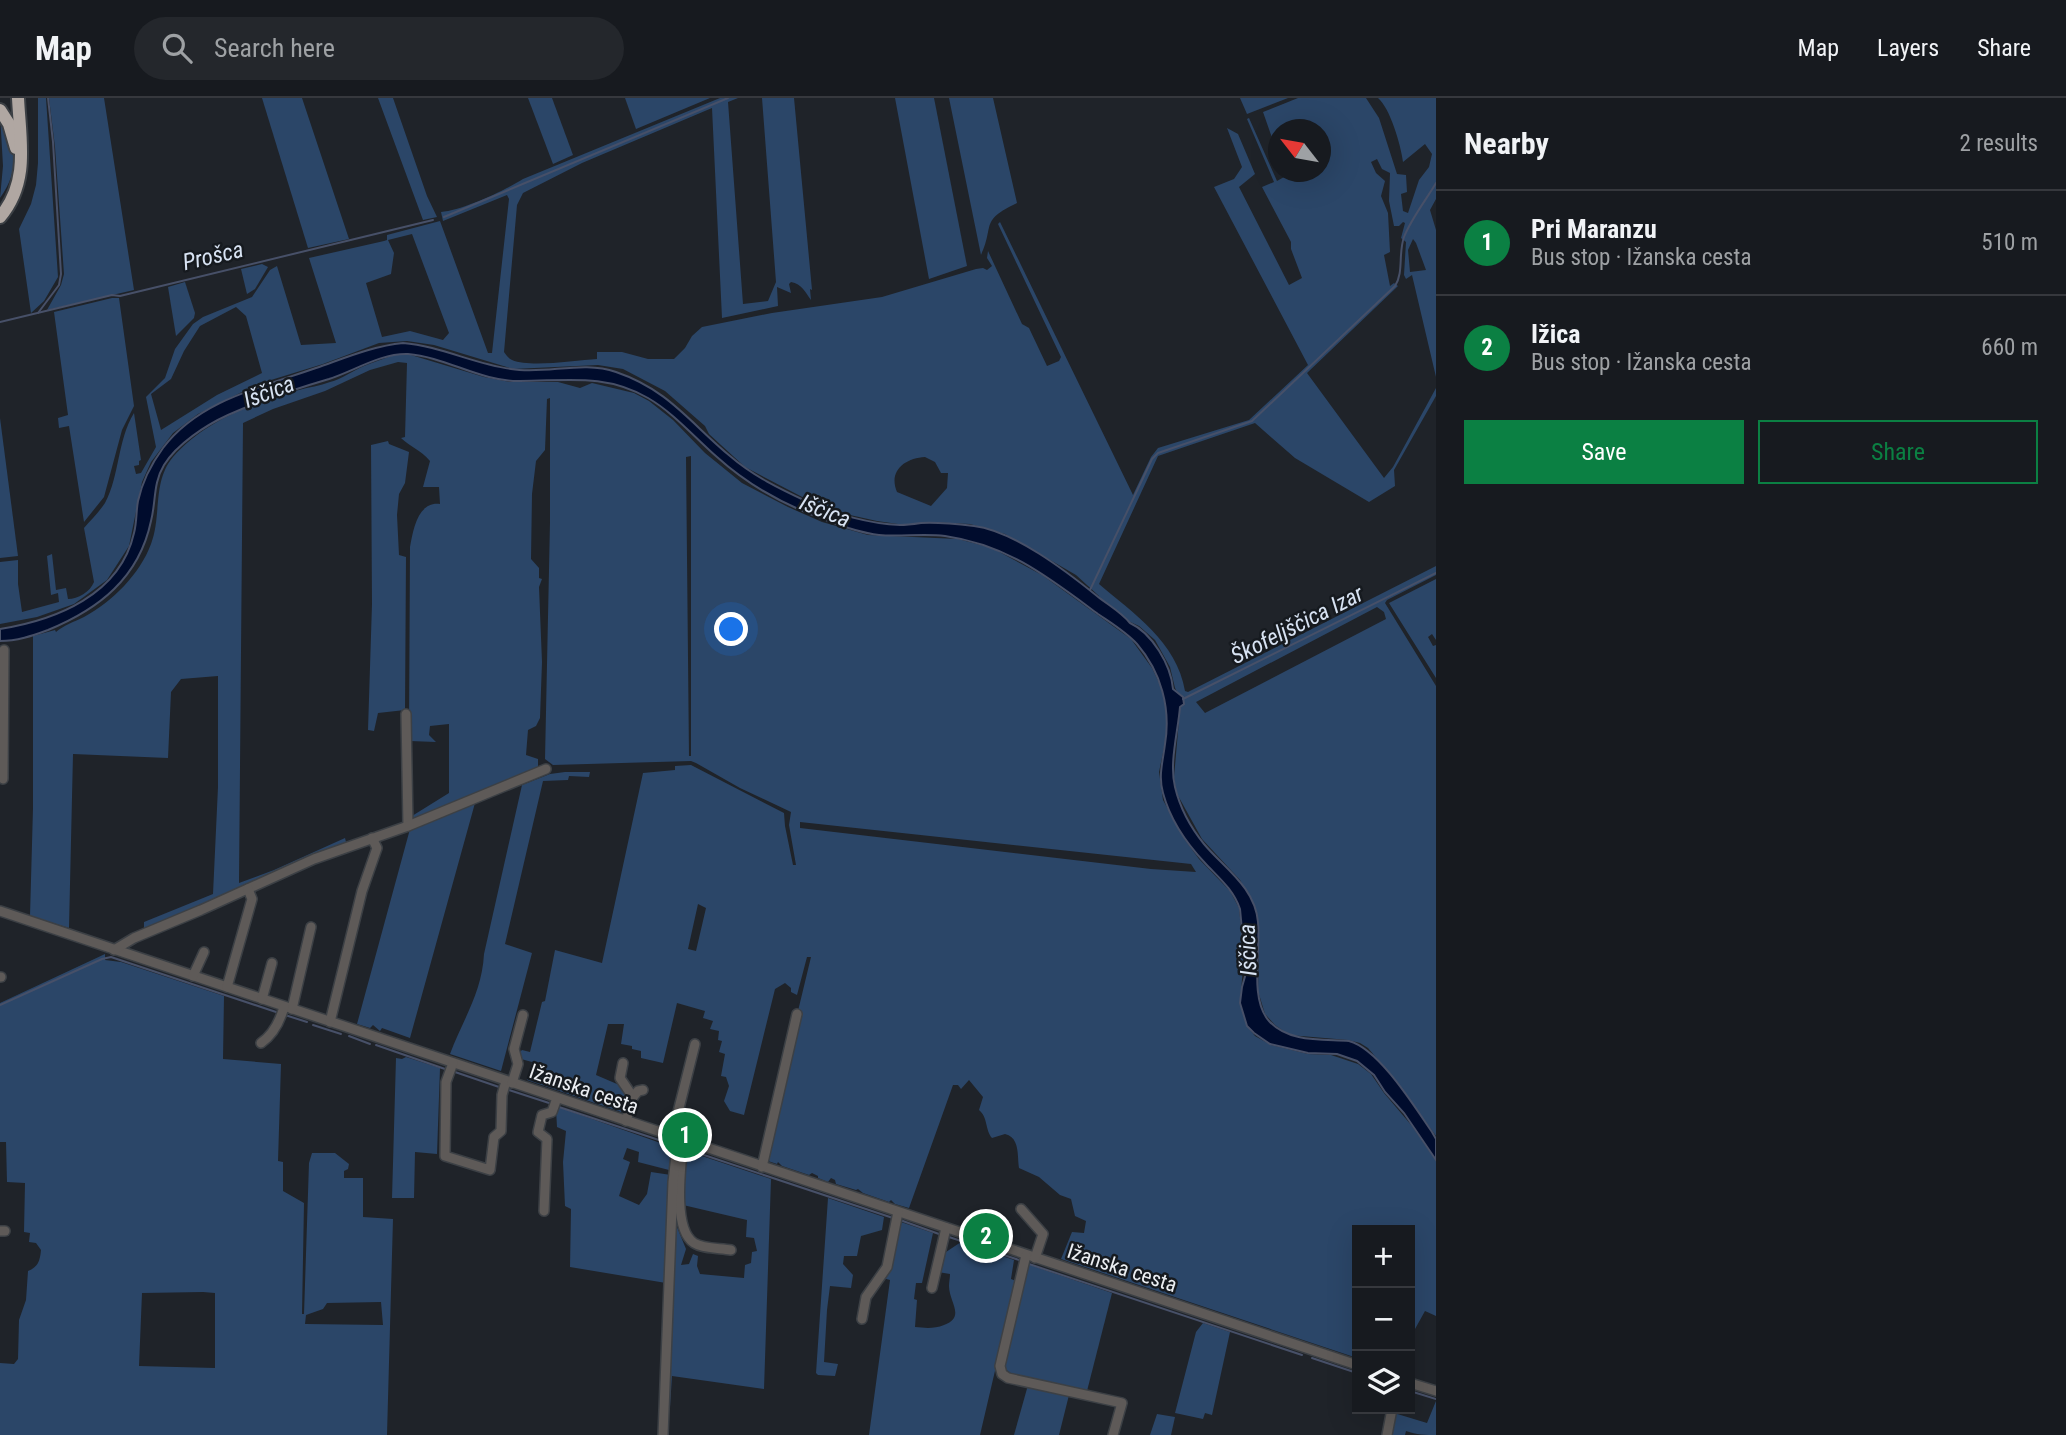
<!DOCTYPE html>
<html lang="en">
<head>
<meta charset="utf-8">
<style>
	:root { --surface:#171a1f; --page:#24272c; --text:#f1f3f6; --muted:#9ea1a4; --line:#36383d; --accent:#0b8043 }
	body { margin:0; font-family:"Roboto Condensed",sans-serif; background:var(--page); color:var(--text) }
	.controls { position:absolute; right:21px; bottom:21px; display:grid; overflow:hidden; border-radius:0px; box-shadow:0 7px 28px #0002 }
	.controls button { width:63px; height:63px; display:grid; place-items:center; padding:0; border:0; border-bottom:2px solid var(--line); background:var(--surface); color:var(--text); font:35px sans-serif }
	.compass { position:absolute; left:1268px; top:21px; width:63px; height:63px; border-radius:50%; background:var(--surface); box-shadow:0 7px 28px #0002; rotate:301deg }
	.you { position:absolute; left:732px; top:532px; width:24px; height:24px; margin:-18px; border:5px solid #fff; border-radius:50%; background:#1a73e8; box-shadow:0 0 0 10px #1a73e833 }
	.badge { display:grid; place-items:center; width:46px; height:46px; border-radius:50%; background:var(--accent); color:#fff; font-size:23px; font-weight:700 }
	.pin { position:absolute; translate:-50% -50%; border:4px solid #fff; box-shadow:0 2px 7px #0006 }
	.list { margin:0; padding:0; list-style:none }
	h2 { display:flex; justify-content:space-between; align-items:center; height:91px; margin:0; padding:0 28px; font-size:30px }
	h2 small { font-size:23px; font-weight:400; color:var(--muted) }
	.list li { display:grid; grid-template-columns:46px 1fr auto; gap:21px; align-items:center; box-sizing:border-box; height:105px; padding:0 28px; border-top:2px solid var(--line) }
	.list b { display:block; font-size:26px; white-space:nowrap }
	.list p { margin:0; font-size:23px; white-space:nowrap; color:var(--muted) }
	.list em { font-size:23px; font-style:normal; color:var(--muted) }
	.actions { display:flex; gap:14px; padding:21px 28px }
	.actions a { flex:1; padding:16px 0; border:2px solid var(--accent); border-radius:0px; text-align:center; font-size:24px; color:var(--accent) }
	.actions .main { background:var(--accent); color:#fff }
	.icon { flex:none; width:38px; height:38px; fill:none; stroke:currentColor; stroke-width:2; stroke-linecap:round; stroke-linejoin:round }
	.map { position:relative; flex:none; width:1436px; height:1337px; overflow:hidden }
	header { display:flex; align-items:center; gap:42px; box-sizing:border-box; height:98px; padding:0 35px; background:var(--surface); border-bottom:2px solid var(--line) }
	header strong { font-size:33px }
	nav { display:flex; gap:38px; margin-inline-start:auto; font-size:24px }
	.search { width:490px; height:63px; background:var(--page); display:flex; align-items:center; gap:18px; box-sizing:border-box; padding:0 24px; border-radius:38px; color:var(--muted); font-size:26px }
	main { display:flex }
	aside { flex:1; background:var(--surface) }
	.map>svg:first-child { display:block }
</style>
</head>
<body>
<header>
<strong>Map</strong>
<div class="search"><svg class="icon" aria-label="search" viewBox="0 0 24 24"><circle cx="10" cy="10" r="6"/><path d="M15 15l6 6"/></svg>Search here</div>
<nav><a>Map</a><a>Layers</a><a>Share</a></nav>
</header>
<main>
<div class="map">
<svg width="1436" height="1337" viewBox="0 0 1436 1337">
	<rect width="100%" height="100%" fill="#1f2329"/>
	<!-- green -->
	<g fill="#2b4668" fill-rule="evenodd">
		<polygon points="38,0 46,0 58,179 44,203 31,215 19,131 31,106 36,87 38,65"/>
		<polygon points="49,0 104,0 134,192 47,212 61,187 64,176 55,49"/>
		<polygon points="262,0 302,0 349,141 308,150"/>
		<polygon points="378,0 393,0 427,98 437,119 423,122"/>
		<polygon points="528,0 552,0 573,57 553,66"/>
		<polygon points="625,0 710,0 636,31"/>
		<path d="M720,0H738L728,4L743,206L768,203L776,184L762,0H794L812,192L810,191L811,202C805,194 802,186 791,184L789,186L791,195L777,189L778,208L722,220L712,10L582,65L523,95L517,107L504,254C506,257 508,260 512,262C531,270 576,262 597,261V254H622L648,261H674L685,250L692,238L702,229L772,215L882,199L976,171L983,170L987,172L992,168L987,160L988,153L1022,226L1029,230L1047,268L1059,263L1061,259L998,126L1000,124L1133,397L1151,359L1158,350L1249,322L1308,267L1214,89L1234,81L1242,69L1227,30L1238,36L1255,76L1239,89L1289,187L1302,180L1291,151V144L1262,89L1274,84L1247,21L1249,20L1277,83L1284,79V74H1321V32H1279L1278,57L1263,14L1298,0H1366L1379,20L1397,76L1406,77L1407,94L1401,96L1403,113L1408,115L1419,82L1429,69L1432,56L1425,46L1403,64C1401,47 1390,10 1378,0H1436V101L1430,112L1436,132V279L1412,177L1406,181L1404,177L1406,144L1401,140L1405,125L1403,124L1399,128H1394L1389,103L1390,75L1382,71L1377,61L1371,64L1376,75L1385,83L1381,98L1388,115L1390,154L1384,157L1390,188L1394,185L1398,188L1307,275L1384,380L1393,369L1436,290V298L1394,372L1395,388L1369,404L1295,360L1255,325L1158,358L1099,486C1133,515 1177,544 1185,593L1188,594L1436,468V477L1387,502L1385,505L1436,588V1038L1394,981L1368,950L1360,945L1348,942L1289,937L1275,927L1265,916L1258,893L1259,850L1248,796L1240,782L1202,741L1176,694L1174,679L1180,611L1183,605L1175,590L1170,569L1155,542L1139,528L1126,522L1100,503L1099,498L1076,477L1005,436L970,426L928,424L905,427L877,423L850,417L808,402L745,369L709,336L705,328L665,293L623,271L598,267L513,271L434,247L407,243L379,245L323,266L258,286L198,316L173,335L151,364L142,384L129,448L107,482L74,506L37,519L0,526V464L18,462V486L22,514L59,504L58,495L51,497L47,458L52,456L56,492L66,490L68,501C78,501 90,494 94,484L84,430C91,422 99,414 105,405C120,377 117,343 134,315L141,362L139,363V367L134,368L136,376L141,375L156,349L146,299L165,280L175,251L193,226L203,219L252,199L270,172L277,168L301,247L336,245L309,160L384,143L387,142V137L440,123L488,255H492L509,101L507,97L443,123L441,114C463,112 504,93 523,81ZM412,136L449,235L443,242L410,233L382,239L366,185L391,176L394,155L388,142ZM1413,141L1416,145L1426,172L1410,174L1408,152ZM236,209L246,218L262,275L217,297L161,332L151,296L171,281L184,253L200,228ZM925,359L935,364L941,375H948L947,390L931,408L897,394C888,373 905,360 925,359ZM1377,509L1384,514L1386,521L1205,615L1196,604Z"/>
		<polygon points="895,0 934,0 967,168 929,181"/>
		<path d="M949,0H993L1017,105C979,123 995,127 981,157Z"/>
		<polygon points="1240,0 1288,0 1247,16"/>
		<path d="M0,16C14,48 22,70 0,100L3,68Z"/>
		<polygon points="262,166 268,169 255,191 247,196 241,171"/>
		<polygon points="185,184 195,215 194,220 176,238 168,189"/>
		<polygon points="112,200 119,200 134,308 122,332 104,399 84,424 69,328 59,330 58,320 68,317 54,214"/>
		<path d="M394,257H411L484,279L510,284H558L580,290L592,285L634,295L649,303L673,322L705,355L742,385L788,409L822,424L868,437L958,441L992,450L1042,477L1131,541L1152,570L1162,591L1166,606V640L1159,674L1163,702L1185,742L1199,761L1230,793L1239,810L1244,859L1240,904L1247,928L1255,938L1271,947L1308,956L1331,957L1358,966L1371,976L1384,995L1412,1028L1436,1063V1218L1425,1213L1415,1231L1410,1233V1132H1357V1260L1061,1161L1072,1134L1084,1135L1086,1123L1075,1118L1071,1101L1060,1097L1039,1079L1019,1070C1017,1056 1020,1040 1005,1036L992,1040C985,1032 988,1019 979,1012L983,999L969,982L961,991L958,987H953L909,1110L895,1106L891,1102L889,1104L863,1095L858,1091L856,1092L836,1086L835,1082L831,1080L828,1084L818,1080V1078L812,1075L809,1077L782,1068L778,1064L777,1066L768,1063L802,915L798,913L811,859H807L797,897L791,894V890L785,885L775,891L744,1017L730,1013L724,1003L729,988L726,979L721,978L725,956L719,954L722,943L718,942L719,933L710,931L713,923L703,920L705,913L677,905L663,965L641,960V953L632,951V948L621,946L624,926H608L596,977L624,989L630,995L624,1015L527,982L532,964L521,961L519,955L522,952L530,954L542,904L545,903L555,852L602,865L643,675L675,672V668L691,667L784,715L785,728L793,767H796L789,727L791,714L740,690L696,665L691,663L553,667L545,661L550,424V300L547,301L545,352L536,363L532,396L531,461L539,470V480L542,481L539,489L542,564L540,620L536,628L528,632L526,657L538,661V672L411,722L412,718L449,695V626L430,628L429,637L436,644L410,643L409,631L410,449C413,432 418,403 440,406L439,389H423L430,363C421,352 410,349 401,340L405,339L407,265L398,264L370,272L325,293L273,311L243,325L239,785L274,772L345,740L346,744L146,832L144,830V824L213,796L218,689V578L181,581L171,594L168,660L73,656L69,830L30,818L33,710V538L55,532L56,534C64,527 74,524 84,519C112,504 140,476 151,446C162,417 152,384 173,359C204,323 254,304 299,292C309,289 320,288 330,284C342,281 352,273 364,268C373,264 384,261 394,257ZM691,358V658H689L686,359ZM800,724L1191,766L1196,774L1151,771L800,730ZM698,806L706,810L696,853L688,851Z"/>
		<polygon points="0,320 18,458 0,460"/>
		<polygon points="388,343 389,346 409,354 405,385 399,396 397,417 399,457 406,459 405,612 378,615 374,633 368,632 372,506 371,347"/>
		<polygon points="1436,481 1436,542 1432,536 1428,539 1433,548 1436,547 1436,580 1389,505"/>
		<path d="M565,674H590L589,679L569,678L568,682L543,683L505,846L532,855L501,973L450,956C463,921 482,895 484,856L522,687L550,676Z"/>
		<polygon points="475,705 410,940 382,930 380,933 373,927 370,930 357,926 410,731"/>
		<path d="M105,856V862L121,864L224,898L223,961L281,966L278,1063L283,1064V1093L304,1105L302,1216H304L309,1065L312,1055H335L349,1066L348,1071L344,1073V1080H363V1119L393,1121L387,1337H0V1265L14,1266L18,1261L19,1222L26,1202L28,1173C38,1169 40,1163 41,1152L36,1145L29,1144L30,1135L24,1134L25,1085L7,1084L6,1044H0V905ZM203,1194L215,1195V1270L139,1268L142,1195ZM381,1204L383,1227L305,1226L306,1217L323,1211L327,1205Z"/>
		<polygon points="406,959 440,970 437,1056 415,1054 414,1100 392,1100 396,960 402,961"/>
		<polygon points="558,1009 672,1049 671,1070 669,1072 638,1064 639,1054 627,1050 623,1061 630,1064 619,1098 639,1107 647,1096 651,1074 671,1077 666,1185 570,1169 571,1111 565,1108 563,1064 566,1033 557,1029 556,1011"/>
		<polygon points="693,1055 771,1081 764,1291 672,1278 670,1309 666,1318 674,1102 678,1101 677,1129 686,1151 681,1167 689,1166 693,1156 698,1158 697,1168 700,1176 744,1180 745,1167 751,1165 752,1154 757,1153 754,1140 746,1139 747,1122 683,1107 685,1059 691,1060"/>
		<polygon points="828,1100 884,1119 882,1132 861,1138 857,1158 844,1158 843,1166 853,1177 851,1190 830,1188 827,1212 824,1264 838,1266 835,1278 818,1277 816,1275"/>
		<path d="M898,1123L933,1135L922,1185H916L914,1201L917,1202L915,1229C925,1230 934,1231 944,1227C966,1219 949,1204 949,1188C949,1184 950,1180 950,1176L938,1174L943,1152L946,1154L961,1144L1014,1162L1011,1181L1016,1183L980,1337H869L890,1182L883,1180Z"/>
		<polygon points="1027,1166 1112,1195 1087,1293 1015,1278 1005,1271 1004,1260"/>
		<polygon points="1203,1225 1230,1234 1212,1317 1205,1315 1203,1321 1175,1315 1196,1234"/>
		<polygon points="1028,1287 1069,1297 1059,1337 1014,1337"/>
		<path d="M1436,1303V1337C1425,1337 1417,1337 1406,1333L1405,1337H1389L1394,1315L1427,1325Z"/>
		<polygon points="1157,1316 1175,1319 1171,1337 1150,1337"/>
	</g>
	<!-- water -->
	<path fill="#000c2d" stroke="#475068" stroke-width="2" d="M403,245C440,248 474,266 511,271C546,277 582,262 616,274C669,292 690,325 730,358C753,378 780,391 808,404C835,416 870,426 900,427C907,427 914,426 921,425C938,424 957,426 974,428C1014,433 1066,473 1097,498C1108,507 1121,514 1130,525C1152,535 1171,567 1173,591L1183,599L1184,606L1180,609C1178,634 1169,665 1175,689C1180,710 1191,730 1204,746C1224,770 1255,789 1258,824C1261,852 1249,901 1269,923C1289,945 1323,941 1349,943C1379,951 1414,1008 1432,1034L1436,1041V1062L1404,1015L1385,994L1374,977L1357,963L1337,956L1308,955L1270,946L1254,935L1247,928L1240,905L1242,889L1246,875L1240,811C1233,791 1219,780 1205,765C1187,746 1170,721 1163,695C1158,678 1163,663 1165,646C1171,610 1161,574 1137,546C1126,534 1111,525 1098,516C1048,479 1008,447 945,438C923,435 901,439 879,437C861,435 841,428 823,421C784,407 748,387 717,359C695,340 674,315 648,300C605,275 566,283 520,283C481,284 446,259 408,256C381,255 354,273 329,281C295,291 261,302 228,317C206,327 177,346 164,367C153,385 156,404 151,423C139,480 99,511 48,532C32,538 17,543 0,543V531C56,522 120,497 134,435C137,424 136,413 138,403C142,385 152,365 163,350C199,302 262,289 316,270C345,260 373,248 403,245Z"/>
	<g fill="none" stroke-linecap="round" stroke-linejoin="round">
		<!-- stream -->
		<g stroke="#475068" stroke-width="2">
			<polyline points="444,119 728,0"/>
			<polyline points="38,215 59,187 61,176 53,44 48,0"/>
			<polyline points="0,224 112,197 120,198 433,122"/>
			<path d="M1090,492L1152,361L1158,355L1252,323L1395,188C1404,174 1398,156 1404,139C1411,121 1426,102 1436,85"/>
			<polyline points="1183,601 1436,475"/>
			<polyline points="0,907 102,861 111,859 279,915"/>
			<polyline points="285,917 307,924"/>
			<polyline points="313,927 341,936"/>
			<polyline points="349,938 370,946"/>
			<polyline points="376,947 445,971"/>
			<polyline points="455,974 499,989"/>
			<polyline points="509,992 549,1005"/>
			<polyline points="559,1009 671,1046"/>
			<polyline points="689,1052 893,1120"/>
			<polyline points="900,1122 939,1136"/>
			<polyline points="949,1139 1019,1162"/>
			<polyline points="1029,1166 1302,1257"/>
			<polyline points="1312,1260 1357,1275"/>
			<polyline points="1410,1293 1436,1301"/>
		</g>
		<defs>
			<g id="minor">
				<polyline points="406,616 408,728"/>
				<polyline points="3,681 4,552"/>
				<polyline points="0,813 1357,1267"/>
				<polyline points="114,852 134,840 201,812 314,761 408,728 546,671"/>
				<polyline points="193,878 204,854"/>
				<polyline points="0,879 1,879"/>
				<polyline points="227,889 252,801 248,791"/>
				<polyline points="262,901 272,865"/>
				<polyline points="292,911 311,829"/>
				<polyline points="330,924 362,793 377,750 372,740"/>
				<path d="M261,945C274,936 280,923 284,909"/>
				<polyline points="453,965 446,984 445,1058 490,1072 494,1039 501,1033 502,997 506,983"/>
				<polyline points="623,965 620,980 633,999 626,1023"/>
				<polyline points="512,985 518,966 514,951 523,917"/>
				<polyline points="633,999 638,993 643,992"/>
				<polyline points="672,1038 695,946"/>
				<path d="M683,1044C681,1067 672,1131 694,1145C703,1151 721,1150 731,1152"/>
				<polyline points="762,1069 797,916"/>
				<polyline points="1021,1111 1043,1136 1035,1160"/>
				<polyline points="544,1113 547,1041 538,1034 542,1017 552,1014 557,1000"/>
				<polyline points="0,1133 5,1133"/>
				<polyline points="1026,1157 1000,1268 1002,1276 1008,1280 1122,1305 1113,1337"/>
				<polyline points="932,1190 946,1130"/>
				<polyline points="862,1221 866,1199 887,1169 898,1114"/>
				<polyline points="1410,1285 1436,1293"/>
				<polyline points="663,1337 673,1084 678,1040"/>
				<polyline points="1387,1337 1392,1311"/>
			</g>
			<g id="highway">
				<polyline points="0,12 9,26 16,50"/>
				<path d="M0,119C30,84 20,42 18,0"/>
			</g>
		</defs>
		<!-- minor casing -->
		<use href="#minor" stroke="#3c4045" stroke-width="12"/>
		<!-- highway casing -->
		<use href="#highway" stroke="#3c4045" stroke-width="16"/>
		<!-- minor -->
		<use href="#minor" stroke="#5e5a58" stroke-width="9"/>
		<!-- highway -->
		<use href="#highway" stroke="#b0a7a2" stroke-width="12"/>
	</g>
	<g text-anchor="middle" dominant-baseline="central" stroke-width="5" stroke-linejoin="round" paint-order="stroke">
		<!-- street labels -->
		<g font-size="21" fill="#eceff3" stroke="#161a1f">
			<text transform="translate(584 991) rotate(19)">Ižanska cesta</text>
			<text transform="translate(1122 1170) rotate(18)">Ižanska cesta</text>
		</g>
		<!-- water labels -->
		<g font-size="23" font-style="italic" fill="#d8e3f3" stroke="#161a1f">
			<text transform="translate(213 158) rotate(-13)">Prošca</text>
			<text transform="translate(269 294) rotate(-21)">Iščica</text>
			<text transform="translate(825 413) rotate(22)">Iščica</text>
			<text transform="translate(1297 527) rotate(-27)">Škofeljščica Izar</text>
			<text transform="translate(1248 852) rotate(-92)">Iščica</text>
		</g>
	</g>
</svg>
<div class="controls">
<button>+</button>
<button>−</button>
<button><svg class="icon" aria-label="layers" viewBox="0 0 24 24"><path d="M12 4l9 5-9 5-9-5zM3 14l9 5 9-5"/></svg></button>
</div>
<svg class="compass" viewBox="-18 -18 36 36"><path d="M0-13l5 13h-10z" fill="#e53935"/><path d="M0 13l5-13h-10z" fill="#9ea1a4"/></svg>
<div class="you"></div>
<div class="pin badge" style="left:685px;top:1037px">1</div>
<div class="pin badge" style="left:986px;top:1138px">2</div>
</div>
<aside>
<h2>Nearby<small>2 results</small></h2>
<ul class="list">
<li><span class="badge">1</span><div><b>Pri Maranzu</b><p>Bus stop · Ižanska cesta</p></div><em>510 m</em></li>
<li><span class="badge">2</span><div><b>Ižica</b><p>Bus stop · Ižanska cesta</p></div><em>660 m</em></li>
</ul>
<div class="actions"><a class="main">Save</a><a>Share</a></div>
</aside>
</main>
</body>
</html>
